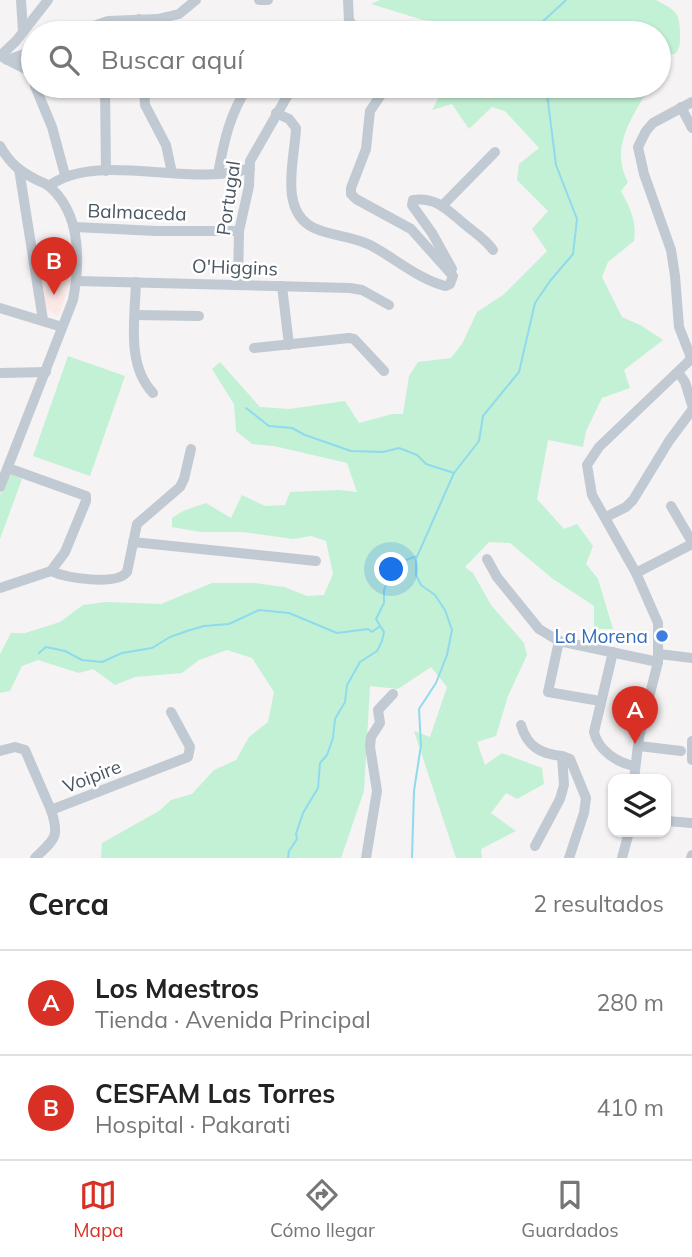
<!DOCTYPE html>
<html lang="es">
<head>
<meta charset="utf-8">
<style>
	:root { --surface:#fff; --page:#f2f2f2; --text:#222; --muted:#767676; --line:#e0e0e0; --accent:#d93025 }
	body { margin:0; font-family:Mulish,sans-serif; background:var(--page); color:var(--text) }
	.controls { position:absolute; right:21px; bottom:21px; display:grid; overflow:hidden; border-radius:14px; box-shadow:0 2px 5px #0004 }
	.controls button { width:63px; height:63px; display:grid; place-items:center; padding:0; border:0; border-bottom:2px solid var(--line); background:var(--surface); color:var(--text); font:35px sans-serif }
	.you { position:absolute; left:392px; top:570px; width:24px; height:24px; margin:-18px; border:5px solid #fff; border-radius:50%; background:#1a73e8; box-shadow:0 0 0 10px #1a73e833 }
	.badge { display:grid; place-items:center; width:46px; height:46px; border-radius:50%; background:var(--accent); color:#fff; font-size:23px; font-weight:700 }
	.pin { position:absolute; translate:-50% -58px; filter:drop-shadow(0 2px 4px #0008) }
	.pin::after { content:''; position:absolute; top:37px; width:24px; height:21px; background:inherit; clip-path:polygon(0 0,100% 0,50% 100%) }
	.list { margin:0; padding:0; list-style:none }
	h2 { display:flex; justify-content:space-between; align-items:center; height:91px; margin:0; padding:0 28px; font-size:30px }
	h2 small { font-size:23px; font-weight:400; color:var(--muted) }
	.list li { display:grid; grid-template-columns:46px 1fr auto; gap:21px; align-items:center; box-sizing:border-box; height:105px; padding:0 28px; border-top:2px solid var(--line) }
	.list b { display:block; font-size:26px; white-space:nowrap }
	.list p { margin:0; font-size:23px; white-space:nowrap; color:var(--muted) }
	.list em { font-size:23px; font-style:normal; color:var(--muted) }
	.icon { flex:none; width:38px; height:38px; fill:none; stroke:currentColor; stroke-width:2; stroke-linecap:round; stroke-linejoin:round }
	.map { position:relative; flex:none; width:692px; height:858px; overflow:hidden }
	.search { position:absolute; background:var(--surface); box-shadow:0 2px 5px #0004; left:21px; right:21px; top:21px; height:77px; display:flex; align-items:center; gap:18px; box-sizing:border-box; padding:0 24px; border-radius:38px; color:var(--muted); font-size:26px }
	.sheet { height:301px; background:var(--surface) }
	nav { display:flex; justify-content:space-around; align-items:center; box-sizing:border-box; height:98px; border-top:2px solid var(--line); background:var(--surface); font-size:19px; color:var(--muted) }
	nav a { display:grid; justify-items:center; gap:4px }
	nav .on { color:var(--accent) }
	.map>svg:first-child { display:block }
</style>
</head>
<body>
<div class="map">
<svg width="692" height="858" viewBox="0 0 692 858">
	<rect width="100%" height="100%" fill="#f5f3f3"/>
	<!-- medical -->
	<polygon fill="#fce8e6" points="67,260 70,283 58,316 45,308 37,264"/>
	<!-- green -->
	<g fill="#c3f1d5">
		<path d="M380,0H656C674,10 680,11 680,33C680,43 681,46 675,54H662L659,64V33H460L459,30L445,22L423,20L371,4Z"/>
		<path d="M445,86H650C633,117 609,146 628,182L621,191C630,208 637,221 634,241L608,262L602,277L622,317L642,326L663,340L624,370L630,388L602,398L586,431L583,447L548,440L537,499L564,529L577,524L593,546L586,564L598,579L613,629H594V606L553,579L510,543L489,542L465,567L473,573L491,605L524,643L527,655L508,696L496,736L477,742L485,765L502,753L542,768L544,784L517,799L506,793L491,813L516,831L481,849L482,858H456L414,731L430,737L447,687L431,667L398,689L370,686L364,791L341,858H101L102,843L159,811L171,800L192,794L214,770L236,760L249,737L268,722L274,692L252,658L227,650L199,660L182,673L135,677L115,685L93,669L79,673L38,660L22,666L10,691L0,693V654L11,633H25L60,622L83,605L106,602L161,604L212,583H255L284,587L307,596L324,595L333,574L326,541L311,536L293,539L243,532H201L172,527V518L183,511L206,503L231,518L242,495L265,506L285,505L290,492L339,490L357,492L347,463L274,446L252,444L236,431L234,404L212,369L220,362L260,407L289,409L345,401L359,423L392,414H403L409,376L418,362L451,358L462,344L477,312L503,295L547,251L532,229L548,211L517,180L519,164L539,148L505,111L492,107L469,129L452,104L432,110Z"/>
		<polygon points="68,356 125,376 90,476 33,456"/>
		<polygon points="9,473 22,479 0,539 0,495"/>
	</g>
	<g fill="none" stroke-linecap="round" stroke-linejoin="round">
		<!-- stream -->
		<g stroke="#90daee" stroke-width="2">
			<polyline points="540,33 539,25 566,0"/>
			<polyline points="246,408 269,426 292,428 305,435 351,451 383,452 399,448 417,455 426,464 454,473"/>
			<polyline points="39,653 46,647 65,651 82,660 102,662 122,653 152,648 170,637 187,631 204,626 229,624 259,610 289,613 337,633 368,629 372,632 380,626"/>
			<polyline points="288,858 289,851 297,839 296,834 303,813 318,788 320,763 327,755 333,738 335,719 345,702 347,685 360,662 377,651 382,641 384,632 376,619 384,603 384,590 392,571 400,562 417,556"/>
			<polyline points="412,858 414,791 421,745 419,709 436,683 447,655 452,630 445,610 435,595 421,585 416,575 416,559 454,473 479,441 483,416 519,372 535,303 550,281 573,254 577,219 556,165 546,86"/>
		</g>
		<!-- minor -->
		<g stroke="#c1cad2" stroke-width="10">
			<polyline points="21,0 23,32"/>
			<polyline points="259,0 268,0"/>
			<polyline points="348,0 349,21 360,33"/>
			<polyline points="139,19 141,33"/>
			<polyline points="74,33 108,21 158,19 179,14 196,0"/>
			<polyline points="0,56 16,41 48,0"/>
			<polyline points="0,56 33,73"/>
			<polyline points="7,60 33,51"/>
			<polyline points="35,86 52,127 65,175"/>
			<polyline points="105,86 106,171"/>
			<polyline points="144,86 145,105 166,145 172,173"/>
			<polyline points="681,107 692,128"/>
			<path d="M276,113L289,119L296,128C295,158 278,211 314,228C331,236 352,236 370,245C395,258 418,279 445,286L450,284L453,276L411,229L356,199L351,194V188L366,149L370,111L387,86"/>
			<path d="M0,146C9,162 19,171 35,179C40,182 46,183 50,187C82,215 80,262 73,300L0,487"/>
			<polyline points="19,169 43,320"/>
			<path d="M218,174C224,140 230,114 248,86"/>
			<path d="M49,186C97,150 192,189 250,168"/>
			<polyline points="443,205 495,152"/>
			<polyline points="75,227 156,231 239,231"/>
			<path d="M452,269L432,233L412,205L413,200C438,196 450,213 468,227C478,235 486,240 493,250"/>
			<polyline points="77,281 350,288 362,290 389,305"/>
			<path d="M136,282C135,318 126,365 153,393"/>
			<polyline points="238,284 239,231 249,186 250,161 293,86"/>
			<polyline points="282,286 289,345"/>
			<polyline points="0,308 62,327"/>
			<polyline points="135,315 199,316"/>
			<polyline points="254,348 349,338 354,339 384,371"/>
			<polyline points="678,372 685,382 692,405"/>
			<polyline points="0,373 46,372"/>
			<polyline points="8,468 86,496 86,501 65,552 51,571"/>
			<polyline points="671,506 692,542"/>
			<polyline points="606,517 626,507 633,500 669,441 692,410"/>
			<polyline points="133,542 316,561"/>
			<polyline points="487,559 497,577 539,629 559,641 548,692 600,701"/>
			<polyline points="636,573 692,544"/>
			<path d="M0,588L51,571C66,578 116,586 127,572L137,524L180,487L184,479L191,449"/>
			<polyline points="559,641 658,662"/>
			<path d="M613,652L594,732C598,750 617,763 635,766"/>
			<polyline points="659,654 692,658"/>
			<path d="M521,725C527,746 540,754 562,756"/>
			<polyline points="692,741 692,760"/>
			<polyline points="639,746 681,751"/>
			<polyline points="0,751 15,747 25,750 51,810 188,757 190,747 171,712"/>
			<polyline points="634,779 639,737 658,662 658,623 636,573 592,495 587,465 599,447 690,360 690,355 679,327 675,276 671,250 644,174 638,147 646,131 653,123 692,102"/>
			<polyline points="666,821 692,823"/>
			<polyline points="535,846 560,799 564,785 562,756 570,759 586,798 584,813 569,858"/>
			<path d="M35,858C55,839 60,837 51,810"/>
			<polyline points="366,858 377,791 370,747 371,737 380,723 378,710 393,694"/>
			<polyline points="622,858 629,832"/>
			<polyline points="691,858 692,855"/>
		</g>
	</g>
	<!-- markers -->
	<circle fill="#3f7fe0" stroke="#fff" stroke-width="2.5" cx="662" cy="636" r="7"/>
	<g text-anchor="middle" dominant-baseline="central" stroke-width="5" stroke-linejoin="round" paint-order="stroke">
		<!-- street labels -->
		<g font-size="19" fill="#4a5661" stroke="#fff">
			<text transform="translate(228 198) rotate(-82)">Portugal</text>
			<text transform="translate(137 212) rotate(2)">Balmaceda</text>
			<text transform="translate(235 267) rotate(2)">O'Higgins</text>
			<text transform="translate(92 776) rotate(-21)">Voipire</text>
		</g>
		<!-- shop labels -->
		<g font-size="19" fill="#366cbe" stroke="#fff" text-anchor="end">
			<text x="648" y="636">La Morena</text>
		</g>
	</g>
</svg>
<div class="controls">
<button><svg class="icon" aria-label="layers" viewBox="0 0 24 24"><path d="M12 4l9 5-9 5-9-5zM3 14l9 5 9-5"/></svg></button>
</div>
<div class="you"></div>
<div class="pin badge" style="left:635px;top:744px">A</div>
<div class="pin badge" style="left:54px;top:295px">B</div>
<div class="search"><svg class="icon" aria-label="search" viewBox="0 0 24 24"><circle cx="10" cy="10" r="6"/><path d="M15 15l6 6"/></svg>Buscar aquí</div>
</div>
<section class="sheet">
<h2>Cerca<small>2 resultados</small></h2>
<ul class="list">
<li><span class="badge">A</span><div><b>Los Maestros</b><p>Tienda · Avenida Principal</p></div><em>280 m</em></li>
<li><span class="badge">B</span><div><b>CESFAM Las Torres</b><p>Hospital · Pakarati</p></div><em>410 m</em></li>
</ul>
</section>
<nav>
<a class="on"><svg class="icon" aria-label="map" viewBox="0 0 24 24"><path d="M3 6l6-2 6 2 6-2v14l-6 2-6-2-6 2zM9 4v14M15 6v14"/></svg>Mapa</a>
<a><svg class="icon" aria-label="directions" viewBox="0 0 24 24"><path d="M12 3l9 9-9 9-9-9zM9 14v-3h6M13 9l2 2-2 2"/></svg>Cómo llegar</a>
<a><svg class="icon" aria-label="saved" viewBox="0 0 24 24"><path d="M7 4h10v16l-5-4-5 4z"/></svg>Guardados</a>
</nav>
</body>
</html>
